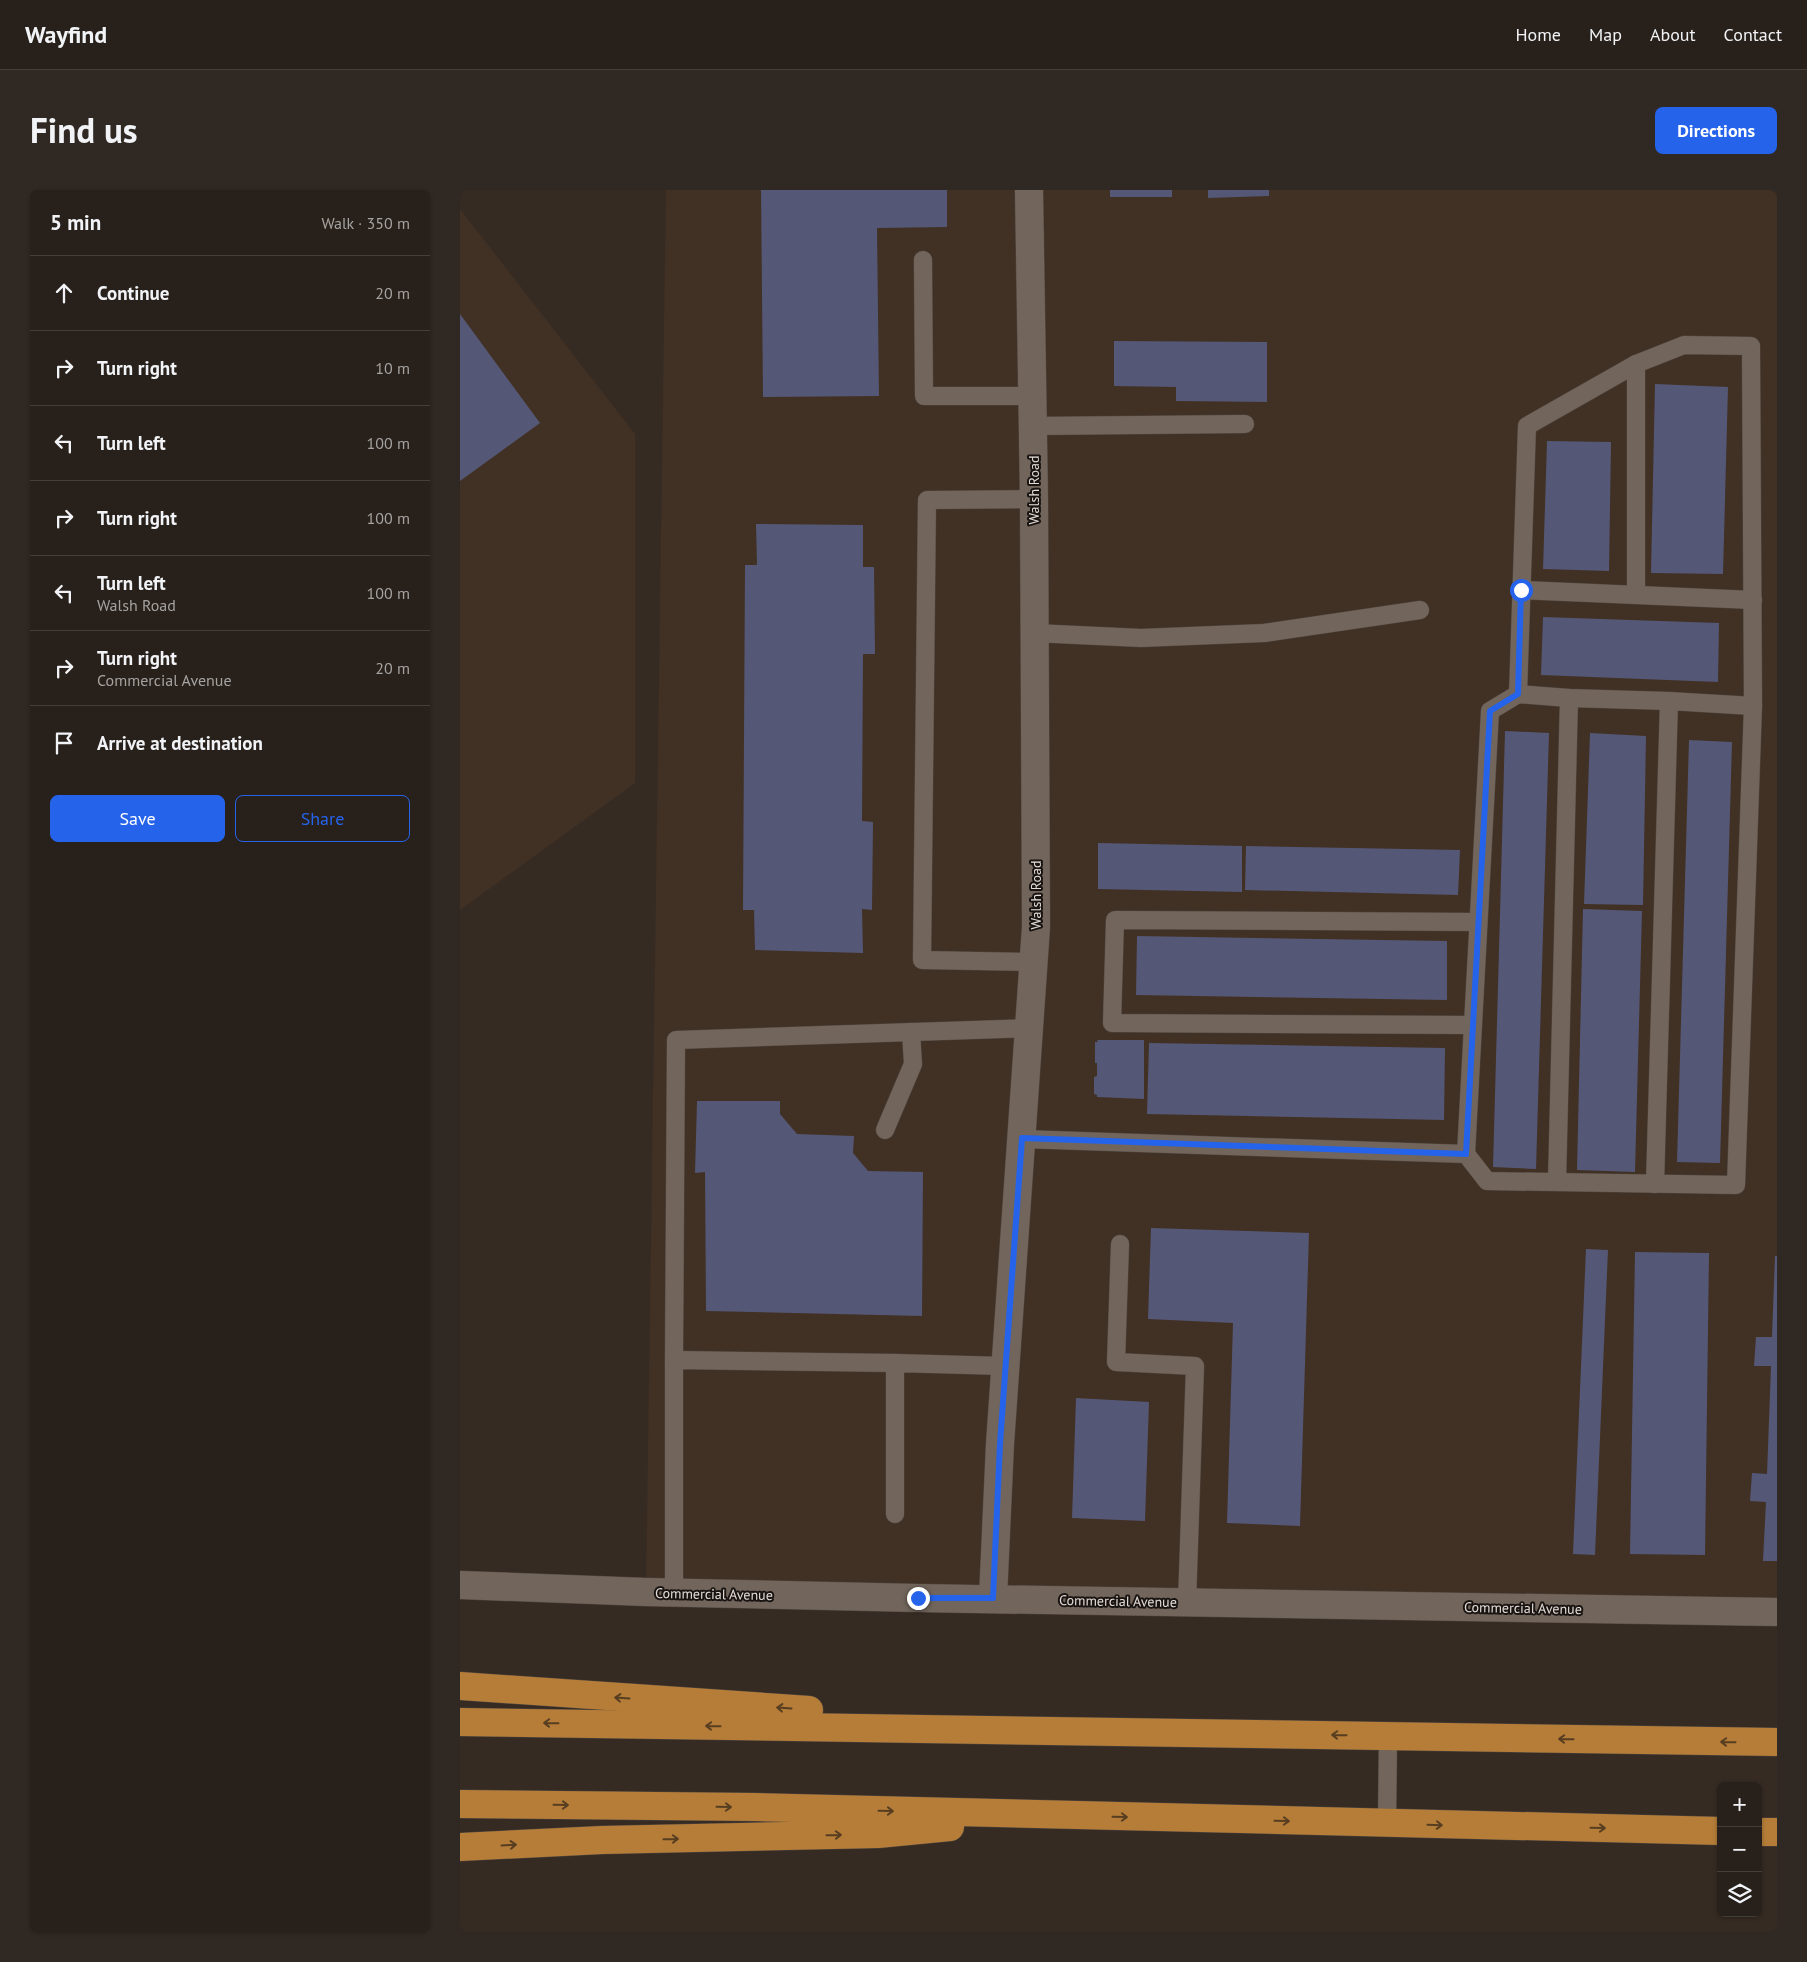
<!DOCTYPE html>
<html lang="en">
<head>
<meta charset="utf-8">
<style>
	:root { --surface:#28201a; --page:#302823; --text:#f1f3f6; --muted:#a5a3a2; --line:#443e39; --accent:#2563eb }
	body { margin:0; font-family:"PT Sans",sans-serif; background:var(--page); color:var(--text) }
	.controls { position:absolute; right:15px; bottom:15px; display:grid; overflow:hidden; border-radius:8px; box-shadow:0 1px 4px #0004 }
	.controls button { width:45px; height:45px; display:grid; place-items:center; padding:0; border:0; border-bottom:1px solid var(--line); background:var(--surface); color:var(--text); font:25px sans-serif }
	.stop { position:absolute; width:15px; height:15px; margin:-11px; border:4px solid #2563eb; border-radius:50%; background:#fff }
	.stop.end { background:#2563eb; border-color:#fff; box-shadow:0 1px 5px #0008 }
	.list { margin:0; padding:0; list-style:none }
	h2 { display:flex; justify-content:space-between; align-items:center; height:65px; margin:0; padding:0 20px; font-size:21px }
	h2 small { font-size:16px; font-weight:400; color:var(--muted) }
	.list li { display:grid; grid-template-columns:32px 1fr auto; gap:15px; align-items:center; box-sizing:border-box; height:75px; padding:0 20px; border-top:1px solid var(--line) }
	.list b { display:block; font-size:19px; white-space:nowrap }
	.list p { margin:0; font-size:16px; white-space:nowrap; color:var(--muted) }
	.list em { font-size:16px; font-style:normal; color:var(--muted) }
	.actions { display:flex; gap:10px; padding:15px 20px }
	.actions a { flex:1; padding:11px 0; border:1px solid var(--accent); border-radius:8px; text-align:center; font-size:18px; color:var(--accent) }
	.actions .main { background:var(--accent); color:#fff }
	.icon { flex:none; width:28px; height:28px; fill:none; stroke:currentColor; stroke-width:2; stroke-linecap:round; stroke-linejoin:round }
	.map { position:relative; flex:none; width:1317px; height:1742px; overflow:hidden; border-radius:8px }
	header { display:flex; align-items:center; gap:30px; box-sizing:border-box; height:70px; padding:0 25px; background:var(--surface); border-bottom:1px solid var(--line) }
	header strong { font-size:24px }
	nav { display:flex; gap:28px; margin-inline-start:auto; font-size:18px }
	.intro { display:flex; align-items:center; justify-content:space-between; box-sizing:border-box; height:120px; padding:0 30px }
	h1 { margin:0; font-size:35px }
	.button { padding:12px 22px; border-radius:8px; background:var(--accent); color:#fff; font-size:18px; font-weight:700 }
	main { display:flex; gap:30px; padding:0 30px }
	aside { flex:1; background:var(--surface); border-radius:8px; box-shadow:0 1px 4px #0004 }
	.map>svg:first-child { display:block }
</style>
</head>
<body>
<header>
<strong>Wayfind</strong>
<nav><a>Home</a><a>Map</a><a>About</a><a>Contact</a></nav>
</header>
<div class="intro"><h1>Find us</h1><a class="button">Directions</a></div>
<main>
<aside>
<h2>5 min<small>Walk · 350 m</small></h2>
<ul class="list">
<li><svg class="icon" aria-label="ahead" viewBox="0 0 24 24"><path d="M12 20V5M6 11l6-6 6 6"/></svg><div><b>Continue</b></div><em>20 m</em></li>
<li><svg class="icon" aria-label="right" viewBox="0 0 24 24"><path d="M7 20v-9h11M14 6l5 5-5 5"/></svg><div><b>Turn right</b></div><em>10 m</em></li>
<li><svg class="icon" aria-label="left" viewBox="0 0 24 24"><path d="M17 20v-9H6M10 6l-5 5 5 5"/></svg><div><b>Turn left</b></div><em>100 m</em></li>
<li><svg class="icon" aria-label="right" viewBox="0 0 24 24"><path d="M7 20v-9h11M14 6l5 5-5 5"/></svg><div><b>Turn right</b></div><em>100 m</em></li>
<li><svg class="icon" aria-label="left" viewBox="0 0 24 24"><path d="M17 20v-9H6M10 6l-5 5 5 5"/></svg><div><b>Turn left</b><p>Walsh Road</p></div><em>100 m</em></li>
<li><svg class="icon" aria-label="right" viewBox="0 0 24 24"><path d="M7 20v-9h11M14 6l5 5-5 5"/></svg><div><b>Turn right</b><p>Commercial Avenue</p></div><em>20 m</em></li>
<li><svg class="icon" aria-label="arrive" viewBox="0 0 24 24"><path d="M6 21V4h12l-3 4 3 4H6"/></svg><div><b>Arrive at destination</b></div></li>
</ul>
<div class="actions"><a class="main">Save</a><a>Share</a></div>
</aside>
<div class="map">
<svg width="1317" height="1742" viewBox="0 0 1317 1742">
	<rect width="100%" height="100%" fill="#362b23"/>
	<!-- built -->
	<g fill="#413124">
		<polygon points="206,0 1317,0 1317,1422 186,1402"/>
		<polygon points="0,19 175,244 175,593 0,720"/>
	</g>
	<!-- building -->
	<g fill="#555776">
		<polygon points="301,0 487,0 487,37 417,38 419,206 303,207"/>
		<rect x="650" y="0" width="62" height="7"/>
		<polygon points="748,0 809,0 809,6 748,8"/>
		<polygon points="0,124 80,233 0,291"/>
		<polygon points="654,151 807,152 807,212 716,211 716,197 654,196"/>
		<polygon points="1195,194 1268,197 1263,384 1191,383"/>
		<polygon points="1087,251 1151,252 1149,381 1083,379"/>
		<polygon points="296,334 403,335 403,377 414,377 415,464 403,464 402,631 413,632 412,720 402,719 403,763 295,760 294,720 283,720 285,375 297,375"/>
		<polygon points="1083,427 1259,433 1258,492 1081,485"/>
		<polygon points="1045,541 1089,543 1076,979 1033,977"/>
		<polygon points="1130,543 1186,546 1183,715 1124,714"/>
		<polygon points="1229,550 1272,552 1260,973 1217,972"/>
		<polygon points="638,653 782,656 782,702 638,699"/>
		<polygon points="786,656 1000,660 998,705 785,700"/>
		<polygon points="1123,719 1182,721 1175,982 1117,980"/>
		<polygon points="677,746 987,751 987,810 676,805"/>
		<polygon points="637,850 684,850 684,909 637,907 637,905 634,904 634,887 637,886 637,873 635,873 635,852 638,852"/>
		<polygon points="689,853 985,858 984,930 687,924"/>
		<polygon points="237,911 320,911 320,924 337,944 394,946 393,963 408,981 463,982 462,1126 246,1121 245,982 235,983"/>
		<polygon points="691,1038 849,1043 840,1336 767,1333 773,1133 688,1129"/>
		<polygon points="1126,1059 1148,1060 1135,1365 1113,1364"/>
		<polygon points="1175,1062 1249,1063 1245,1365 1170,1364"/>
		<polygon points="1315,1066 1317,1066 1317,1371 1303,1371 1306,1312 1290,1311 1292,1283 1307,1284 1311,1176 1294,1176 1296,1147 1312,1147"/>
		<polygon points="616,1208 689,1212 685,1331 612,1328"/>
	</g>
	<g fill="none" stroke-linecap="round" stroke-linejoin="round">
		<defs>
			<g id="lane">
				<polyline points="463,70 464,206 573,206"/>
				<polyline points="1176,174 1176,405"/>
				<polyline points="573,236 785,234"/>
				<polyline points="1061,400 1293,410"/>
				<polyline points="574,443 681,448 804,443 960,420"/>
				<polyline points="1058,504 1067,236 1176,174 1224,155 1291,156 1293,516"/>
				<polyline points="574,772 462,770 467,310 574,309"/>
				<polyline points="1013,835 652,833 655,730 1018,732"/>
				<polyline points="425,940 453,874 451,842"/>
				<polyline points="562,949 1006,964 1030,521 1058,504 1109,508 1209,511 1293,516 1276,995 1027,991 1006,964"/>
				<polyline points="1097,992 1109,508"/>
				<polyline points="1195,994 1209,511"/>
				<polyline points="660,1054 656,1172 735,1176 727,1413"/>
				<polyline points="214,1170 216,850 570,838"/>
				<polyline points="435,1324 435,1173 545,1176"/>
				<polyline points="214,1403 214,1170 435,1173"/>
				<polyline points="927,1634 928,1546"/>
			</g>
			<g id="secondary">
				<polyline points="0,1395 186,1402 458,1408 1317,1422"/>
				<polyline points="533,1408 540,1254 576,737 574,309 569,0"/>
			</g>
			<g id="highway">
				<polyline points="0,1496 349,1520"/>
				<polyline points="0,1532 1317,1552"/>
				<polyline points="0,1614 294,1617 1261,1641"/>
				<polyline points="1298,1642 1317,1642"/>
				<polyline points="0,1657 142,1650 418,1644 490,1637"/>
			</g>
		</defs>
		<!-- lane casing -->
		<use href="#lane" stroke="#504741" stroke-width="19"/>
		<!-- secondary casing -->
		<use href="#secondary" stroke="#504741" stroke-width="29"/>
		<!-- highway casing -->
		<use href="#highway" stroke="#504741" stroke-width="29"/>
		<!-- lane -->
		<use href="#lane" stroke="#72665c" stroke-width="18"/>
		<!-- secondary -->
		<use href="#secondary" stroke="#72665c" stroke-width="28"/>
		<!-- highway -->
		<use href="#highway" stroke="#b57d38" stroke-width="28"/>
	</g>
	<!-- one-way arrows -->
	<defs><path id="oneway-shaft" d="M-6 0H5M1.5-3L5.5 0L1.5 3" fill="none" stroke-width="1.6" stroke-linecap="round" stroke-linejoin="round" transform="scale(1.25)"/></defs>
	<g stroke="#573e21">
		<use href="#oneway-shaft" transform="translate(162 1508) rotate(-176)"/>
		<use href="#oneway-shaft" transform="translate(324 1518) rotate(-176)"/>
		<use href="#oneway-shaft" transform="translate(91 1533) rotate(-179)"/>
		<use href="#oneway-shaft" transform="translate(253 1536) rotate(-179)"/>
		<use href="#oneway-shaft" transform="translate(879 1545) rotate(-179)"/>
		<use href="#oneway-shaft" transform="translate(1106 1549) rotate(-179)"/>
		<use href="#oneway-shaft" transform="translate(1268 1552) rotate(-179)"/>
		<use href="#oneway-shaft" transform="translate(101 1615) rotate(1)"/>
		<use href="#oneway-shaft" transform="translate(264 1617) rotate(1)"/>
		<use href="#oneway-shaft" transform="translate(426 1621) rotate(1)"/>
		<use href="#oneway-shaft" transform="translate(660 1627) rotate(1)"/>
		<use href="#oneway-shaft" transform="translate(822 1631) rotate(1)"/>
		<use href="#oneway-shaft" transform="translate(975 1635) rotate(2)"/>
		<use href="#oneway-shaft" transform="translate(1138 1638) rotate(1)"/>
		<use href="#oneway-shaft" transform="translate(374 1645) rotate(-1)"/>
		<use href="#oneway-shaft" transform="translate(211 1649) rotate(-1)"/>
		<use href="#oneway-shaft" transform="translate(49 1655) rotate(-3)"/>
	</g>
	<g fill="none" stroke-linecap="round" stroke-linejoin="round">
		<!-- route -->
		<polyline stroke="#2563eb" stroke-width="6" points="458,1408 533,1408 540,1254 562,948 1006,964 1030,521 1058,504 1061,400"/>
	</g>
	<g text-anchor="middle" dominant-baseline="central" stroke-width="4" stroke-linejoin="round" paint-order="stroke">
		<!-- street labels -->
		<g font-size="14" fill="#e3dcd7" stroke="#191411">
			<text transform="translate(574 300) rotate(-90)">Walsh Road</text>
			<text transform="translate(576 705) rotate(-90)">Walsh Road</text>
			<text transform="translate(254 1404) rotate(1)">Commercial Avenue</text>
			<text transform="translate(658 1411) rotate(1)">Commercial Avenue</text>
			<text transform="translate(1063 1418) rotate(1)">Commercial Avenue</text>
		</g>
	</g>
</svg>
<div class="controls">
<button>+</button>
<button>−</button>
<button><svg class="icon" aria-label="layers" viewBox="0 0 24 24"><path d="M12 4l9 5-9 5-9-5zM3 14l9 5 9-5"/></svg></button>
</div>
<div class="stop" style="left:1061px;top:400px"></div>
<div class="stop end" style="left:458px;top:1408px"></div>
</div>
</main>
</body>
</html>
